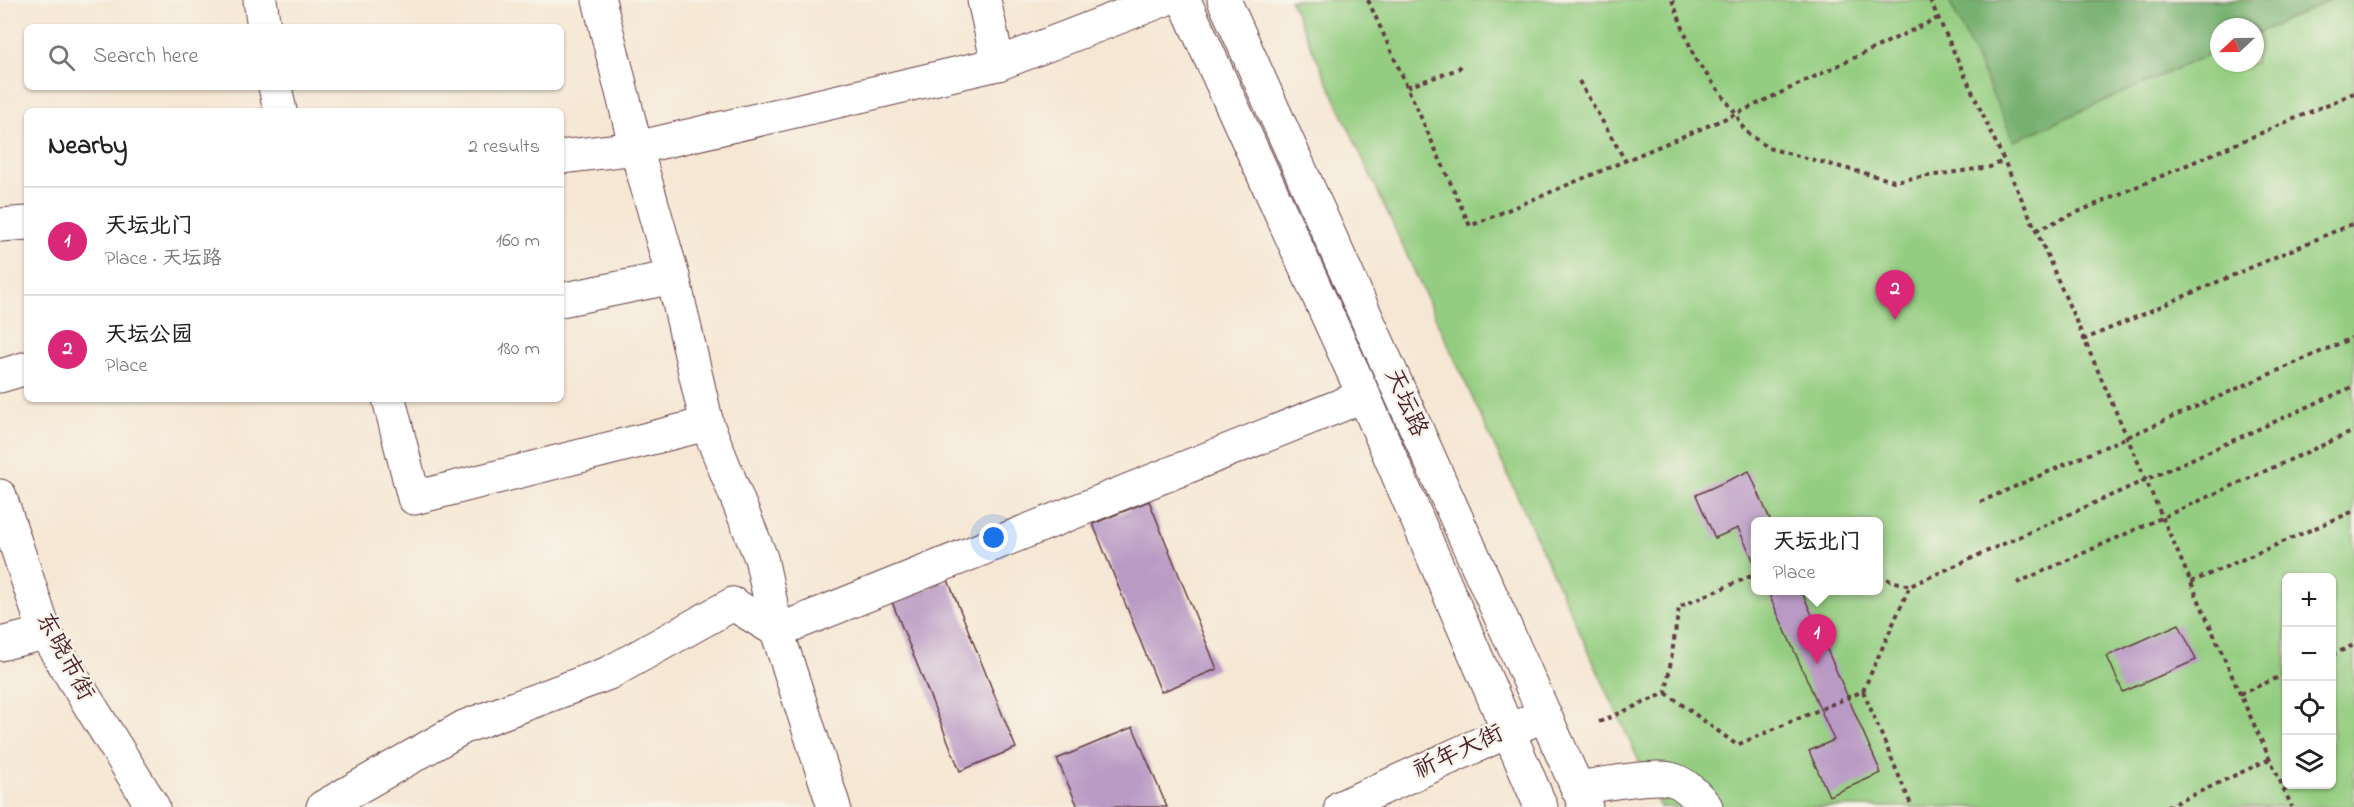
<!DOCTYPE html>
<html lang="en">
<head>
<meta charset="utf-8">
<style>
	:root { --surface:#fff; --page:#f2f2f2; --text:#222; --muted:#767676; --line:#e0e0e0; --accent:#db2777 }
	body { margin:0; font-family:"Indie Flower","LXGW WenKai TC",sans-serif; background:var(--page); color:var(--text) }
	.controls { position:absolute; right:18px; bottom:18px; display:grid; overflow:hidden; border-radius:9px; box-shadow:0 2px 4px #0004 }
	.controls button { width:54px; height:54px; display:grid; place-items:center; padding:0; border:0; border-bottom:2px solid var(--line); background:var(--surface); color:var(--text); font:30px sans-serif }
	.compass { position:absolute; left:2210px; top:18px; width:54px; height:54px; border-radius:50%; background:var(--surface); box-shadow:0 2px 4px #0004; rotate:248deg }
	.you { position:absolute; left:994px; top:538px; width:21px; height:21px; margin:-15px; border:4px solid #fff; border-radius:50%; background:#1a73e8; box-shadow:0 0 0 9px #1a73e833 }
	.badge { display:grid; place-items:center; width:39px; height:39px; border-radius:50%; background:var(--accent); color:#fff; font-size:20px; font-weight:700 }
	.pin { position:absolute; translate:-50% -50px; filter:drop-shadow(0 2px 3px #0008) }
	.pin::after { content:''; position:absolute; top:32px; width:21px; height:18px; background:inherit; clip-path:polygon(0 0,100% 0,50% 100%) }
	.popup { position:absolute; left:1751px; top:517px; width:132px; height:78px; box-sizing:border-box; display:grid; place-content:center; border-radius:9px; background:var(--surface); filter:drop-shadow(0 2px 4px #0005); font-size:20px; white-space:nowrap; color:var(--muted) }
	.popup b { font-size:22px; color:var(--text) }
	.popup::after { content:''; position:absolute; left:50%; top:100%; margin-left:-12px; border:12px solid transparent; border-top-color:var(--surface) }
	.list { margin:0; padding:0; list-style:none }
	h2 { display:flex; justify-content:space-between; align-items:center; height:78px; margin:0; padding:0 24px; font-size:26px }
	h2 small { font-size:20px; font-weight:400; color:var(--muted) }
	.list li { display:grid; grid-template-columns:39px 1fr auto; gap:18px; align-items:center; box-sizing:border-box; height:108px; padding:0 24px; border-top:2px solid var(--line) }
	.list b { display:block; font-size:22px; white-space:nowrap }
	.list p { margin:0; font-size:20px; white-space:nowrap; color:var(--muted) }
	.list em { font-size:20px; font-style:normal; color:var(--muted) }
	.icon { flex:none; width:33px; height:33px; fill:none; stroke:currentColor; stroke-width:2; stroke-linecap:round; stroke-linejoin:round }
	.map { position:relative; flex:none; width:2354px; height:807px; overflow:hidden }
	.search { position:absolute; background:var(--surface); box-shadow:0 2px 4px #0004; left:24px; top:24px; width:540px; height:66px; display:flex; align-items:center; gap:15px; box-sizing:border-box; padding:0 21px; border-radius:9px; color:var(--muted); font-size:22px }
	.panel { position:absolute; background:var(--surface); box-shadow:0 2px 4px #0004; left:24px; top:108px; width:540px; height:294px; border-radius:9px }
	.map>svg:first-child { display:block }
</style>
</head>
<body>
<div class="map">
<svg width="2354" height="807" viewBox="0 0 2354 807">
	<rect width="100%" height="100%" fill="#f7f3e8"/>
	<filter id="ink" filterUnits="userSpaceOnUse"><feTurbulence type="fractalNoise" baseFrequency=".0167" numOctaves="2"/><feDisplacementMap in="SourceGraphic" scale="12" xChannelSelector="R" yChannelSelector="G"/><feConvolveMatrix kernelMatrix="1 2 1 2 8 2 1 2 1" color-interpolation-filters="sRGB"/></filter>
	<filter id="wash" filterUnits="userSpaceOnUse"><feTurbulence type="fractalNoise" baseFrequency=".008" numOctaves="4" result="noise"/><feDisplacementMap in="SourceGraphic" scale="24" xChannelSelector="R" yChannelSelector="G"/><feGaussianBlur stdDeviation="1.35" result="paint"/><feColorMatrix in="noise" values="0 0 0 0 0 0 0 0 0 0 0 0 0 0 0 0 0 1.4 0 .05"/><feComposite in="paint" operator="in"/></filter>
	<g filter="url(#wash)">
		<rect width="100%" height="100%" fill="#f6e7d4"/>
		<!-- green -->
		<path fill="#94cd81" stroke="#6f7656" stroke-width="1.5" fill-rule="evenodd" d="M1290,0H2354V807H1660ZM2219,27H2255V63H2219ZM1756,522H1878V590H1756ZM2286,578H2332V784H2286Z"/>
		<!-- forest -->
		<polygon fill="#77b06f" stroke="#60684d" stroke-width="1.5" points="1949,0 2330,0 2255,34 2255,27 2219,27 2219,50 2014,141"/>
		<g id="blocks">
			<!-- building -->
			<g fill="#b99ac4">
				<polygon points="1749,471 1771,522 1756,522 1756,566 1738,528 1715,538 1696,495"/>
				<polygon points="1149,501 1217,669 1161,692 1093,524"/>
				<polygon points="948,580 1016,748 960,771 892,602"/>
				<polygon points="1767,590 1801,590 1881,773 1829,796 1809,751 1834,740"/>
				<polygon points="2179,624 2196,660 2123,692 2107,656"/>
				<polygon points="1133,727 1167,807 1078,807 1057,759"/>
			</g>
		</g>
	</g>
	<g filter="url(#ink)">
		<use href="#blocks" fill-opacity="0" stroke="#643d44" stroke-width="1.5"/>
		<g fill="none" stroke-linecap="round" stroke-linejoin="round">
			<defs>
				<g id="minor">
					<polyline points="260,0 264,27"/>
					<polyline points="599,0 636,148 673,277 707,424 761,558 777,631 834,807"/>
					<polyline points="984,0 998,64"/>
					<polyline points="1184,0 1364,396 1541,807"/>
					<polyline points="1224,0 1586,807"/>
					<polyline points="275,87 280,111"/>
					<polyline points="561,157 636,148 998,64 1163,0"/>
					<polyline points="0,225 27,223"/>
					<polyline points="561,300 673,277"/>
					<polyline points="0,376 27,368"/>
					<polyline points="389,399 414,498 707,424"/>
					<polyline points="0,496 45,633 153,807"/>
					<polyline points="0,644 45,633"/>
					<path d="M1577,788C1598,785 1651,775 1670,779C1685,782 1697,796 1706,807"/>
					<polyline points="323,807 464,727 609,673 733,604 777,631 1364,396"/>
				</g>
				<g id="major">
					<polyline points="1341,807 1544,715"/>
					<polyline points="1584,807 1585,806"/>
				</g>
			</defs>
			<!-- minor casing -->
			<use href="#minor" stroke="#643d44" stroke-width="35"/>
			<!-- major casing -->
			<use href="#major" stroke="#643d44" stroke-width="35"/>
			<!-- path -->
			<g stroke="#643d44" stroke-width="4" stroke-dasharray="4.5 4.5" stroke-linecap="butt">
				<polyline points="1368,0 1470,226 1736,114 1938,18"/>
				<polyline points="1672,0 1695,59 1736,114 1745,131 1768,148 1894,181 1990,167 2003,161"/>
				<polyline points="1930,0 2036,230 2240,694 2292,807"/>
				<polyline points="1579,81 1626,162"/>
				<polyline points="1407,87 1458,69 1462,65"/>
				<polyline points="2036,230 2354,93"/>
				<polyline points="2083,340 2354,223"/>
				<polyline points="1980,502 2354,337"/>
				<polyline points="1878,577 1910,586"/>
				<polyline points="2191,582 2354,511"/>
				<polyline points="2017,583 2354,431"/>
				<polyline points="2332,655 2354,645"/>
				<polyline points="1863,691 1912,807"/>
				<polyline points="1666,693 1737,745 1863,691 1910,586 2354,386"/>
				<polyline points="2240,694 2286,674"/>
				<polyline points="1599,722 1666,693 1679,607 1756,574"/>
				<polyline points="2167,807 2270,759"/>
			</g>
			<!-- minor -->
			<use href="#minor" stroke="#fff" stroke-width="33"/>
			<!-- major -->
			<use href="#major" stroke="#fff" stroke-width="33"/>
		</g>
	</g>
	<g text-anchor="middle" dominant-baseline="central" stroke-width="5" stroke-linejoin="round" paint-order="stroke">
		<!-- street labels -->
		<g font-size="24" fill="#4a1f2b" stroke="#f7f3e8">
			<text transform="translate(1405 403) rotate(66)">天坛路</text>
			<text transform="translate(64 657) rotate(62)">东晓市街</text>
			<text transform="translate(1459 753) rotate(-25)">祈年大街</text>
		</g>
	</g>
</svg>
<div class="controls">
<button>+</button>
<button>−</button>
<button><svg class="icon" aria-label="locate" viewBox="0 0 24 24"><circle cx="12" cy="12" r="6"/><path d="M12 2v4M12 18v4M2 12h4M18 12h4"/></svg></button>
<button><svg class="icon" aria-label="layers" viewBox="0 0 24 24"><path d="M12 4l9 5-9 5-9-5zM3 14l9 5 9-5"/></svg></button>
</div>
<svg class="compass" viewBox="-18 -18 36 36"><path d="M0-13l5 13h-10z" fill="#e53935"/><path d="M0 13l5-13h-10z" fill="#767676"/></svg>
<div class="you"></div>
<div class="pin badge" style="left:1817px;top:664px">1</div>
<div class="popup"><b>天坛北门</b>Place</div>
<div class="pin badge" style="left:1895px;top:320px">2</div>
<div class="search"><svg class="icon" aria-label="search" viewBox="0 0 24 24"><circle cx="10" cy="10" r="6"/><path d="M15 15l6 6"/></svg>Search here</div>
<section class="panel">
<h2>Nearby<small>2 results</small></h2>
<ul class="list">
<li><span class="badge">1</span><div><b>天坛北门</b><p>Place · 天坛路</p></div><em>160 m</em></li>
<li><span class="badge">2</span><div><b>天坛公园</b><p>Place</p></div><em>180 m</em></li>
</ul>
</section>
</div>
</body>
</html>
